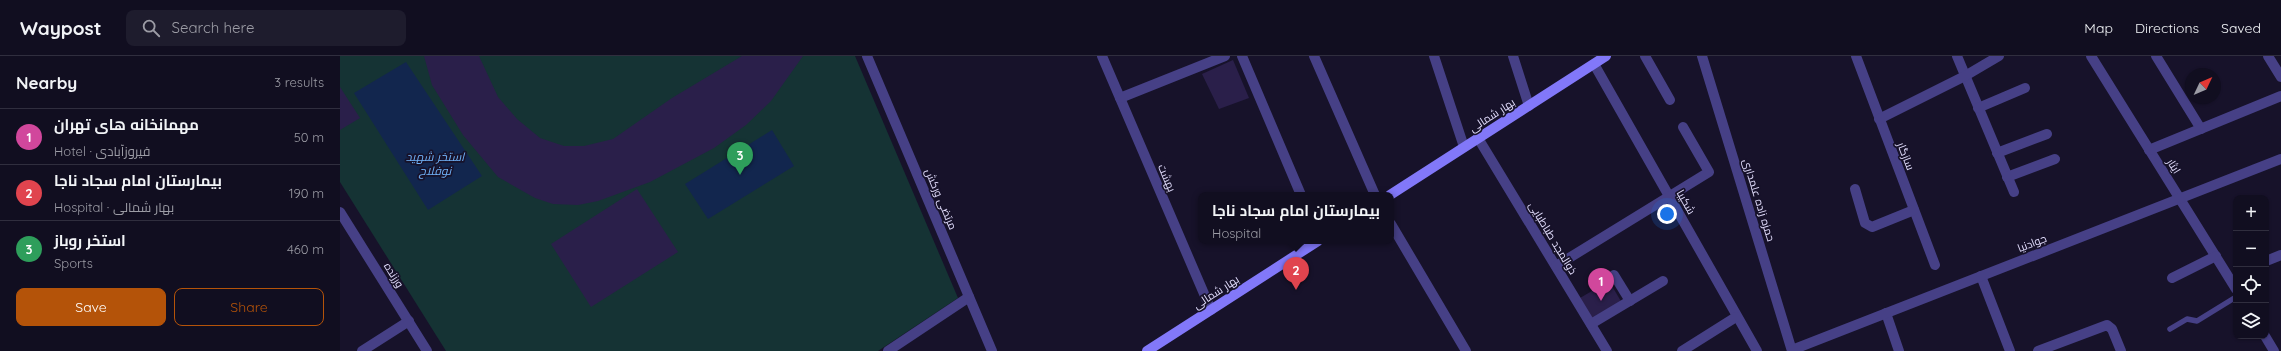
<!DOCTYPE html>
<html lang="en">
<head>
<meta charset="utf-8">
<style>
	:root { --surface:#110e20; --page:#1e1c2d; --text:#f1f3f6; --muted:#9c9ca5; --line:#302e3e; --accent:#b45309 }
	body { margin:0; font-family:Quicksand,Cairo,sans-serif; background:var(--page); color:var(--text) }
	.controls { position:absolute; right:12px; bottom:12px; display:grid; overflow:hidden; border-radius:8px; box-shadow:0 1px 3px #0004 }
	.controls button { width:36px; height:36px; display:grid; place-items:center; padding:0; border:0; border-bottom:1px solid var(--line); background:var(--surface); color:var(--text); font:20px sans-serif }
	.compass { position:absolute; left:1845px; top:12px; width:36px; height:36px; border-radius:50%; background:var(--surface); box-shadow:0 1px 3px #0004; rotate:46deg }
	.you { position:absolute; left:1327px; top:158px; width:14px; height:14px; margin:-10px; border:3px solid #fff; border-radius:50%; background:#1a73e8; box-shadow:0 0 0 6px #1a73e833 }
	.badge { display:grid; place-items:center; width:26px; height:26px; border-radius:50%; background:var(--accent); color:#fff; font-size:13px; font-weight:700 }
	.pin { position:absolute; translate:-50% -33px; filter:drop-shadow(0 1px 2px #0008) }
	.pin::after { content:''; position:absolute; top:21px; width:14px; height:12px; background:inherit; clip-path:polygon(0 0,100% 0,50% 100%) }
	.popup { position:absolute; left:858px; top:136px; width:196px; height:52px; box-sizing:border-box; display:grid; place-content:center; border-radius:8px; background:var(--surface); filter:drop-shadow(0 1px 3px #0005); font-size:13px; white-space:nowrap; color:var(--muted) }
	.popup b { font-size:15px; color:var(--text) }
	.popup::after { content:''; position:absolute; left:50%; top:100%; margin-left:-8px; border:8px solid transparent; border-top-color:var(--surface) }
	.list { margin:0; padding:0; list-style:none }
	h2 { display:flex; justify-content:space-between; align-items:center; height:52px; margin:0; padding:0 16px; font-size:17px }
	h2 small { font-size:13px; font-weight:400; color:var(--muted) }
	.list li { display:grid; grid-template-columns:26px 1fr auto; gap:12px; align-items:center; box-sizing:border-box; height:56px; padding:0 16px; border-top:1px solid var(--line) }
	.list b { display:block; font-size:15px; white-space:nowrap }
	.list p { margin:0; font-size:13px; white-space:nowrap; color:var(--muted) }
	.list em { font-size:13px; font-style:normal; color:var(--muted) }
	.actions { display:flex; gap:8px; padding:12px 16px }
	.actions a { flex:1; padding:9px 0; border:1px solid var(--accent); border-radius:8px; text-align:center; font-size:14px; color:var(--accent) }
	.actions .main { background:var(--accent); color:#fff }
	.icon { flex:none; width:22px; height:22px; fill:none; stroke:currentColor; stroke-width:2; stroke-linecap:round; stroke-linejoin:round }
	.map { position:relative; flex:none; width:1941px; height:295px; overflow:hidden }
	header { display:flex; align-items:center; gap:24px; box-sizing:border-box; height:56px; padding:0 20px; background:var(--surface); border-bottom:1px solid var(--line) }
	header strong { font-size:19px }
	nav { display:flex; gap:22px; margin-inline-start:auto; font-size:14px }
	.search { width:280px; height:36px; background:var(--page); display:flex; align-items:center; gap:10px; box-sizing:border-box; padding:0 14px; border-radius:8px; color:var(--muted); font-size:15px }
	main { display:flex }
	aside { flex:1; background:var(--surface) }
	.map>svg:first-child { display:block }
</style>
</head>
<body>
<header>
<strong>Waypost</strong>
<div class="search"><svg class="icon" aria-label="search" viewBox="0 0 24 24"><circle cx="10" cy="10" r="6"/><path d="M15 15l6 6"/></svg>Search here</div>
<nav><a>Map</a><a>Directions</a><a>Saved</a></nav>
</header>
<main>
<aside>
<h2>Nearby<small>3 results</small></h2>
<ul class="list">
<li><span class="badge" style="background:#d1479c">1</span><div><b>مهمانخانه های تهران</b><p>Hotel · فیروزآبادی</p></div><em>50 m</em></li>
<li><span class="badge" style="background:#e0444e">2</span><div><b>بیمارستان امام سجاد ناجا</b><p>Hospital · بهار شمالی</p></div><em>190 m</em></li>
<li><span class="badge" style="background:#2e9e5b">3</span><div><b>استخر روباز</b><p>Sports</p></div><em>460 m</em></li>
</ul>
<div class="actions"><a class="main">Save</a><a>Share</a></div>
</aside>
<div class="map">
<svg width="1941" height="295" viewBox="0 0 1941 295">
	<rect width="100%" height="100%" fill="#17122a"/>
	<!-- green -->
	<polygon fill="#153334" points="0,0 515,0 618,242 538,295 106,295 0,126"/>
	<!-- water -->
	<g fill="#12264e">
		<polygon points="66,6 142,120 88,154 14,37"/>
		<polygon points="432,74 454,110 368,163 345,128"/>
	</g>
	<!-- building -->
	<g fill="#2a1f4a">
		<polygon points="84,0 139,0 158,41 177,63 200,82 224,90 244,90 273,83 332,42 402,0 463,0 431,45 406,69 374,92 310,126 258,145 238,149 213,148 195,142 158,121 123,79 92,29"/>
		<polygon points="893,4 909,42 879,53 862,18"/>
		<polygon points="0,31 20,62 0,74"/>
		<polygon points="297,133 338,196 251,251 211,188"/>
		<polygon points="1269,225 1282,247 1253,264 1240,242"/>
	</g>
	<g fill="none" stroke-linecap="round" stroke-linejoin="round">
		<!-- lane -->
		<polyline stroke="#464086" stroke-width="5.5" points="1830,273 1847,263 1857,265 1896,241"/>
		<!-- street -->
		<g stroke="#464086" stroke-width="10">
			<polyline points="527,0 652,295"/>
			<polyline points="762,0 871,254"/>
			<polyline points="902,0 961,139"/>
			<polyline points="974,0 1035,139"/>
			<polyline points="1094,0 1124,91"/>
			<polyline points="1173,0 1189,50"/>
			<polyline points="1305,0 1330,44"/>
			<polyline points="1362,0 1452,295"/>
			<polyline points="1516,0 1595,209"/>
			<polyline points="1617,0 1674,136"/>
			<polyline points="1751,0 1896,233"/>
			<polyline points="1816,0 1861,73"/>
			<polyline points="1928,0 1941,21"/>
			<polyline points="1254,8 1417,295"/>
			<polyline points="780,42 885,0"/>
			<polyline points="1638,52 1685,32"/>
			<polyline points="1539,63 1625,20 1659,0"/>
			<polyline points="1138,82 1267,295"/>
			<polyline points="1809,94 1941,40"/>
			<polyline points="1657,97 1707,78"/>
			<polyline points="1667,121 1715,103"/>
			<polyline points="1515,133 1525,167 1532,171 1574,154"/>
			<polyline points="0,156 87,295"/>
			<polyline points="1051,168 1126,295"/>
			<polyline points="1926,205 1941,199"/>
			<polyline points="1216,210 1369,116 1343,71"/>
			<polyline points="1274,219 1290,245"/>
			<polyline points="1641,220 1670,295"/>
			<polyline points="1832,222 1876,200"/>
			<polyline points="1546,257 1559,295"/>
			<polyline points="1251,268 1323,225"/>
			<polyline points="1925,280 1934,295"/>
			<polyline points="1452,294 1941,103"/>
			<polyline points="22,295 69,265"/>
			<polyline points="548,295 629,241"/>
			<polyline points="1342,295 1396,261"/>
			<polyline points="1698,295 1767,269 1772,273 1781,295"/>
		</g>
		<!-- secondary -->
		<g stroke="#8278f9" stroke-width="10">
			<polyline points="1050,139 1266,0"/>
			<polyline points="807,295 978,185"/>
		</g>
	</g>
	<g text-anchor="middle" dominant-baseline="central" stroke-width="3.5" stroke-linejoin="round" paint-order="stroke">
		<!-- street labels -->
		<g font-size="11" fill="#e2ddfd" stroke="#17122a">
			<text transform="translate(1152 59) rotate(-33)">بهار شمالی</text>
			<text transform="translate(1566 100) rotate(69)">سازگار</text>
			<text transform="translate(1834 110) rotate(58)">ایثار</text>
			<text transform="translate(827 122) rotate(67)">بهشت</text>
			<text transform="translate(601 143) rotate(67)">مرتضی ورکش</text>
			<text transform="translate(1419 144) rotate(73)">حمزه زاده علمداری</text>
			<text transform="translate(1346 146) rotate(61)">شکیبا</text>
			<text transform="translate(1213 182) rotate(59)">ذوالمجد طباطبایی</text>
			<text transform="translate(1692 187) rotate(-21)">جوادنیا</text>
			<text transform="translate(54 219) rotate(58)">ورزنده</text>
			<text transform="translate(876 236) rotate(-33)">بهار شمالی</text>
		</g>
		<!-- water labels -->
		<g font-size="12" font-style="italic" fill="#70b2f8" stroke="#17122a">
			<text x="95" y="100">استخر شهید<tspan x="95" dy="14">نوفلاح</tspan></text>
		</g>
	</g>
</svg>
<div class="controls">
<button>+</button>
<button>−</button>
<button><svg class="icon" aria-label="locate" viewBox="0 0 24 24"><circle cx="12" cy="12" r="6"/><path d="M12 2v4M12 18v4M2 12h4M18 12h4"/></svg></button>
<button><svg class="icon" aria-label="layers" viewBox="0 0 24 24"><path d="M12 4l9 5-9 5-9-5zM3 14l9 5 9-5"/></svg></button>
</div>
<svg class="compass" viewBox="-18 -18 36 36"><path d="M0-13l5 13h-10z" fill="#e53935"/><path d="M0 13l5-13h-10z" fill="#9c9ca5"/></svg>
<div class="you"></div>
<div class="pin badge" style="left:1261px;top:245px;background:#d1479c">1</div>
<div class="pin badge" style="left:956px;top:234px;background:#e0444e">2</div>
<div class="popup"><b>بیمارستان امام سجاد ناجا</b>Hospital</div>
<div class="pin badge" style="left:400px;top:119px;background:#2e9e5b">3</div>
</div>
</main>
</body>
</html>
